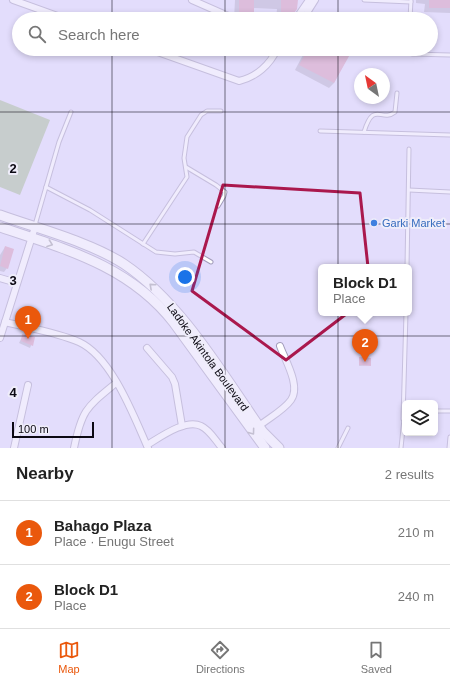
<!DOCTYPE html>
<html lang="en">
<head>
<meta charset="utf-8">
<style>
	:root { --surface:#fff; --page:#f6f6f6; --text:#222; --muted:#767676; --line:#e0e0e0; --accent:#ea580c }
	body { margin:0; font-family:Helvetica,sans-serif; background:var(--page); color:var(--text) }
	.controls { position:absolute; right:12px; bottom:12px; display:grid; overflow:hidden; border-radius:6px; box-shadow:0 2px 6px #0003 }
	.controls button { width:36px; height:36px; display:grid; place-items:center; padding:0; border:0; border-bottom:1px solid var(--line); background:var(--surface); color:var(--text); font:20px sans-serif }
	.compass { position:absolute; left:354px; top:68px; width:36px; height:36px; border-radius:50%; background:var(--surface); box-shadow:0 2px 6px #0003; rotate:327deg }
	.scale { position:absolute; left:12px; bottom:10px; width:82px; box-sizing:border-box; padding-left:4px; border:2px solid #0c0913; border-top:0; font-size:11px; line-height:14px; white-space:nowrap; color:#0c0913; -webkit-text-stroke:3px #efedfa; paint-order:stroke }
	.you { position:absolute; left:185px; top:277px; width:14px; height:14px; margin:-10px; border:3px solid #fff; border-radius:50%; background:#1a73e8; box-shadow:0 0 0 6px #1a73e833 }
	.badge { display:grid; place-items:center; width:26px; height:26px; border-radius:50%; background:var(--accent); color:#fff; font-size:13px; font-weight:700 }
	.pin { position:absolute; translate:-50% -33px; filter:drop-shadow(0 1px 2px #0008) }
	.pin::after { content:''; position:absolute; top:21px; width:14px; height:12px; background:inherit; clip-path:polygon(0 0,100% 0,50% 100%) }
	.popup { position:absolute; left:318px; top:264px; width:94px; height:52px; box-sizing:border-box; display:grid; place-content:center; border-radius:6px; background:var(--surface); filter:drop-shadow(0 1px 3px #0005); font-size:13px; white-space:nowrap; color:var(--muted) }
	.popup b { font-size:15px; color:var(--text) }
	.popup::after { content:''; position:absolute; left:50%; top:100%; margin-left:-8px; border:8px solid transparent; border-top-color:var(--surface) }
	.list { margin:0; padding:0; list-style:none }
	h2 { display:flex; justify-content:space-between; align-items:center; height:52px; margin:0; padding:0 16px; font-size:17px }
	h2 small { font-size:13px; font-weight:400; color:var(--muted) }
	.list li { display:grid; grid-template-columns:26px 1fr auto; gap:12px; align-items:center; box-sizing:border-box; height:64px; padding:0 16px; border-top:1px solid var(--line) }
	.list b { display:block; font-size:15px; white-space:nowrap }
	.list p { margin:0; font-size:13px; white-space:nowrap; color:var(--muted) }
	.list em { font-size:13px; font-style:normal; color:var(--muted) }
	.icon { flex:none; width:22px; height:22px; fill:none; stroke:currentColor; stroke-width:2; stroke-linecap:round; stroke-linejoin:round }
	.map { position:relative; flex:none; width:450px; height:448px; overflow:hidden }
	.search { position:absolute; background:var(--surface); box-shadow:0 2px 6px #0003; left:12px; right:12px; top:12px; height:44px; display:flex; align-items:center; gap:10px; box-sizing:border-box; padding:0 14px; border-radius:22px; color:var(--muted); font-size:15px }
	.sheet { height:180px; background:var(--surface) }
	nav { display:flex; justify-content:space-around; align-items:center; box-sizing:border-box; height:56px; border-top:1px solid var(--line); background:var(--surface); font-size:11px; color:var(--muted) }
	nav a { display:grid; justify-items:center; gap:2px }
	nav .on { color:var(--accent) }
	.map>svg:first-child { display:block }
</style>
</head>
<body>
<div class="map">
<svg width="450" height="448" viewBox="0 0 450 448">
	<rect width="100%" height="100%" fill="#e3ddfc"/>
	<!-- green -->
	<polygon fill="#a4ba96" points="0,100 50,120 20,195 0,187"/>
	<!-- shadow -->
	<g fill="#0003">
		<polygon points="235,0 297,0 292,16 288,19 276,19 277,9 253,8 253,15 249,19 234,19"/>
		<polygon points="416,0 450,0 450,13 424,12 425,4 416,3"/>
		<polygon points="306,49 352,49 334,83 329,88 295,70"/>
		<polygon points="5,247 7,268 4,272 0,271 0,255"/>
		<polygon points="23,335 34,338 30,348 19,343"/>
		<polygon points="360,358 370,365 359,366"/>
	</g>
	<!-- building -->
	<g fill="#d497b7">
		<rect x="239" y="0" width="15" height="15"/>
		<polygon points="281,0 298,0 297,9 292,16 281,16"/>
		<rect x="429" y="0" width="21" height="8"/>
		<polygon points="308,49 353,49 334,83 299,65"/>
		<polygon points="5,246 14,249 8,269 0,266"/>
		<polygon points="22,334 35,337 33,346 21,341"/>
		<polygon points="359,357 371,358 371,366 359,365"/>
	</g>
	<g fill="none" stroke-linecap="round" stroke-linejoin="round">
		<defs>
			<g id="lane">
				<polyline points="364,0 411,2"/>
				<polyline points="308,12 319,19"/>
				<polyline points="410,19 411,0"/>
				<polyline points="407,49 409,53 412,54 450,55"/>
				<polyline points="320,131 450,135"/>
				<path d="M364,132C374,100 381,123 395,112L397,93"/>
				<polyline points="186,167 216,185 225,192 224,196 218,206"/>
				<polyline points="46,187 90,210 156,252 175,254 194,252 211,262"/>
				<polyline points="409,190 450,192"/>
				<polyline points="35,225 59,142 71,112"/>
				<polyline points="143,244 187,177 184,158 187,137 201,115 207,111 221,111"/>
				<polyline points="407,267 409,149"/>
				<polyline points="435,411 450,411"/>
				<polyline points="403,419 406,313"/>
				<polyline points="338,448 348,428"/>
				<polyline points="401,448 404,419"/>
				<polyline points="449,448 450,437"/>
			</g>
			<g id="street">
				<polyline points="13,0 66,19"/>
				<polyline points="192,0 235,19"/>
				<polyline points="296,19 309,0"/>
				<polyline points="303,19 315,0"/>
				<path d="M149,49L239,81C256,77 270,65 277,49"/>
				<polyline points="0,278 17,283"/>
				<path d="M5,322C29,328 56,332 79,342C112,357 134,417 148,448"/>
				<polyline points="0,338 35,227"/>
				<polyline points="147,348 172,377 175,384 182,426"/>
				<path d="M259,426C269,418 284,410 291,400C301,386 285,360 280,346"/>
				<path d="M147,445C159,438 186,418 201,426C210,430 215,440 222,448"/>
				<polyline points="14,448 28,385"/>
				<path d="M74,448C82,409 87,407 116,383"/>
			</g>
			<g id="secondary">
				<path d="M0,215C39,229 90,242 124,264C182,303 223,375 263,432L279,448"/>
				<path d="M0,227C65,249 130,266 174,323L265,448"/>
			</g>
		</defs>
		<!-- lane casing -->
		<use href="#lane" stroke="#a29cba" stroke-width="5"/>
		<!-- street casing -->
		<use href="#street" stroke="#a29cba" stroke-width="8"/>
		<!-- secondary casing -->
		<use href="#secondary" stroke="#a29cba" stroke-width="11"/>
		<!-- lane -->
		<use href="#lane" stroke="#fff" stroke-width="3"/>
		<!-- street -->
		<use href="#street" stroke="#fff" stroke-width="6"/>
		<!-- secondary -->
		<use href="#secondary" stroke="#fff" stroke-width="9"/>
	</g>
	<!-- one-way arrows -->
	<defs><path id="oneway-chevron" d="M-2-3.5L2.5 0L-2 3.5" fill="none" stroke-width="1.6" stroke-linecap="round" stroke-linejoin="round"/></defs>
	<g stroke="#9e9da1">
		<use href="#oneway-chevron" transform="translate(50 244) rotate(20)"/>
		<use href="#oneway-chevron" transform="translate(152 286) rotate(-138)"/>
		<use href="#oneway-chevron" transform="translate(252 432) rotate(54)"/>
	</g>
	<!-- marked area -->
	<path d="M0 0H450V448H0ZM223,185L360,193L371,295L286,360L192,291Z" fill="#e3ddfc" fill-opacity=".55" fill-rule="evenodd"/>
	<path fill="none" stroke="#aa184d" stroke-width="3" stroke-linejoin="round" d="M223,185L360,193L371,295L286,360L192,291Z"/>
	<!-- grid -->
	<path fill="none" stroke="#0c0913" stroke-width="1" stroke-opacity="0.55" d="M112,0V19M225,0V19M338,0V19M112,49V448M225,49V448M338,49V448M0,112H450M0,224H450M0,336H450"/>
	<!-- markers -->
	<circle fill="#3f7fe0" stroke="#efedfa" stroke-width="1.5" cx="374" cy="223" r="4"/>
	<g text-anchor="middle" dominant-baseline="central" stroke-width="4" stroke-linejoin="round" paint-order="stroke">
		<!-- shop labels -->
		<g font-size="11" fill="#366cbe" stroke="#efedfa" text-anchor="start">
			<text x="382" y="223">Garki Market</text>
		</g>
		<!-- street labels -->
		<g font-size="11" fill="#0c0913" stroke="#efedfa">
			<text transform="translate(208 357) rotate(54)">Ladoke Akintola Boulevard</text>
		</g>
	</g>
	<g font-size="13" text-anchor="middle" font-weight="bold" fill="#0c0913" stroke="#efedfa" stroke-width="4" stroke-linejoin="round" paint-order="stroke">
		<text x="13" y="173">2</text>
		<text x="13" y="285">3</text>
		<text x="13" y="397">4</text>
	</g>
</svg>
<div class="controls">
<button><svg class="icon" aria-label="layers" viewBox="0 0 24 24"><path d="M12 4l9 5-9 5-9-5zM3 14l9 5 9-5"/></svg></button>
</div>
<svg class="compass" viewBox="-18 -18 36 36"><path d="M0-13l5 13h-10z" fill="#e53935"/><path d="M0 13l5-13h-10z" fill="#767676"/></svg>
<div class="scale">100 m</div>
<div class="you"></div>
<div class="pin badge" style="left:28px;top:339px">1</div>
<div class="pin badge" style="left:365px;top:362px">2</div>
<div class="popup"><b>Block D1</b>Place</div>
<div class="search"><svg class="icon" aria-label="search" viewBox="0 0 24 24"><circle cx="10" cy="10" r="6"/><path d="M15 15l6 6"/></svg>Search here</div>
</div>
<section class="sheet">
<h2>Nearby<small>2 results</small></h2>
<ul class="list">
<li><span class="badge">1</span><div><b>Bahago Plaza</b><p>Place · Enugu Street</p></div><em>210 m</em></li>
<li><span class="badge">2</span><div><b>Block D1</b><p>Place</p></div><em>240 m</em></li>
</ul>
</section>
<nav>
<a class="on"><svg class="icon" aria-label="map" viewBox="0 0 24 24"><path d="M3 6l6-2 6 2 6-2v14l-6 2-6-2-6 2zM9 4v14M15 6v14"/></svg>Map</a>
<a><svg class="icon" aria-label="directions" viewBox="0 0 24 24"><path d="M12 3l9 9-9 9-9-9zM9 14v-3h6M13 9l2 2-2 2"/></svg>Directions</a>
<a><svg class="icon" aria-label="saved" viewBox="0 0 24 24"><path d="M7 4h10v16l-5-4-5 4z"/></svg>Saved</a>
</nav>
</body>
</html>
